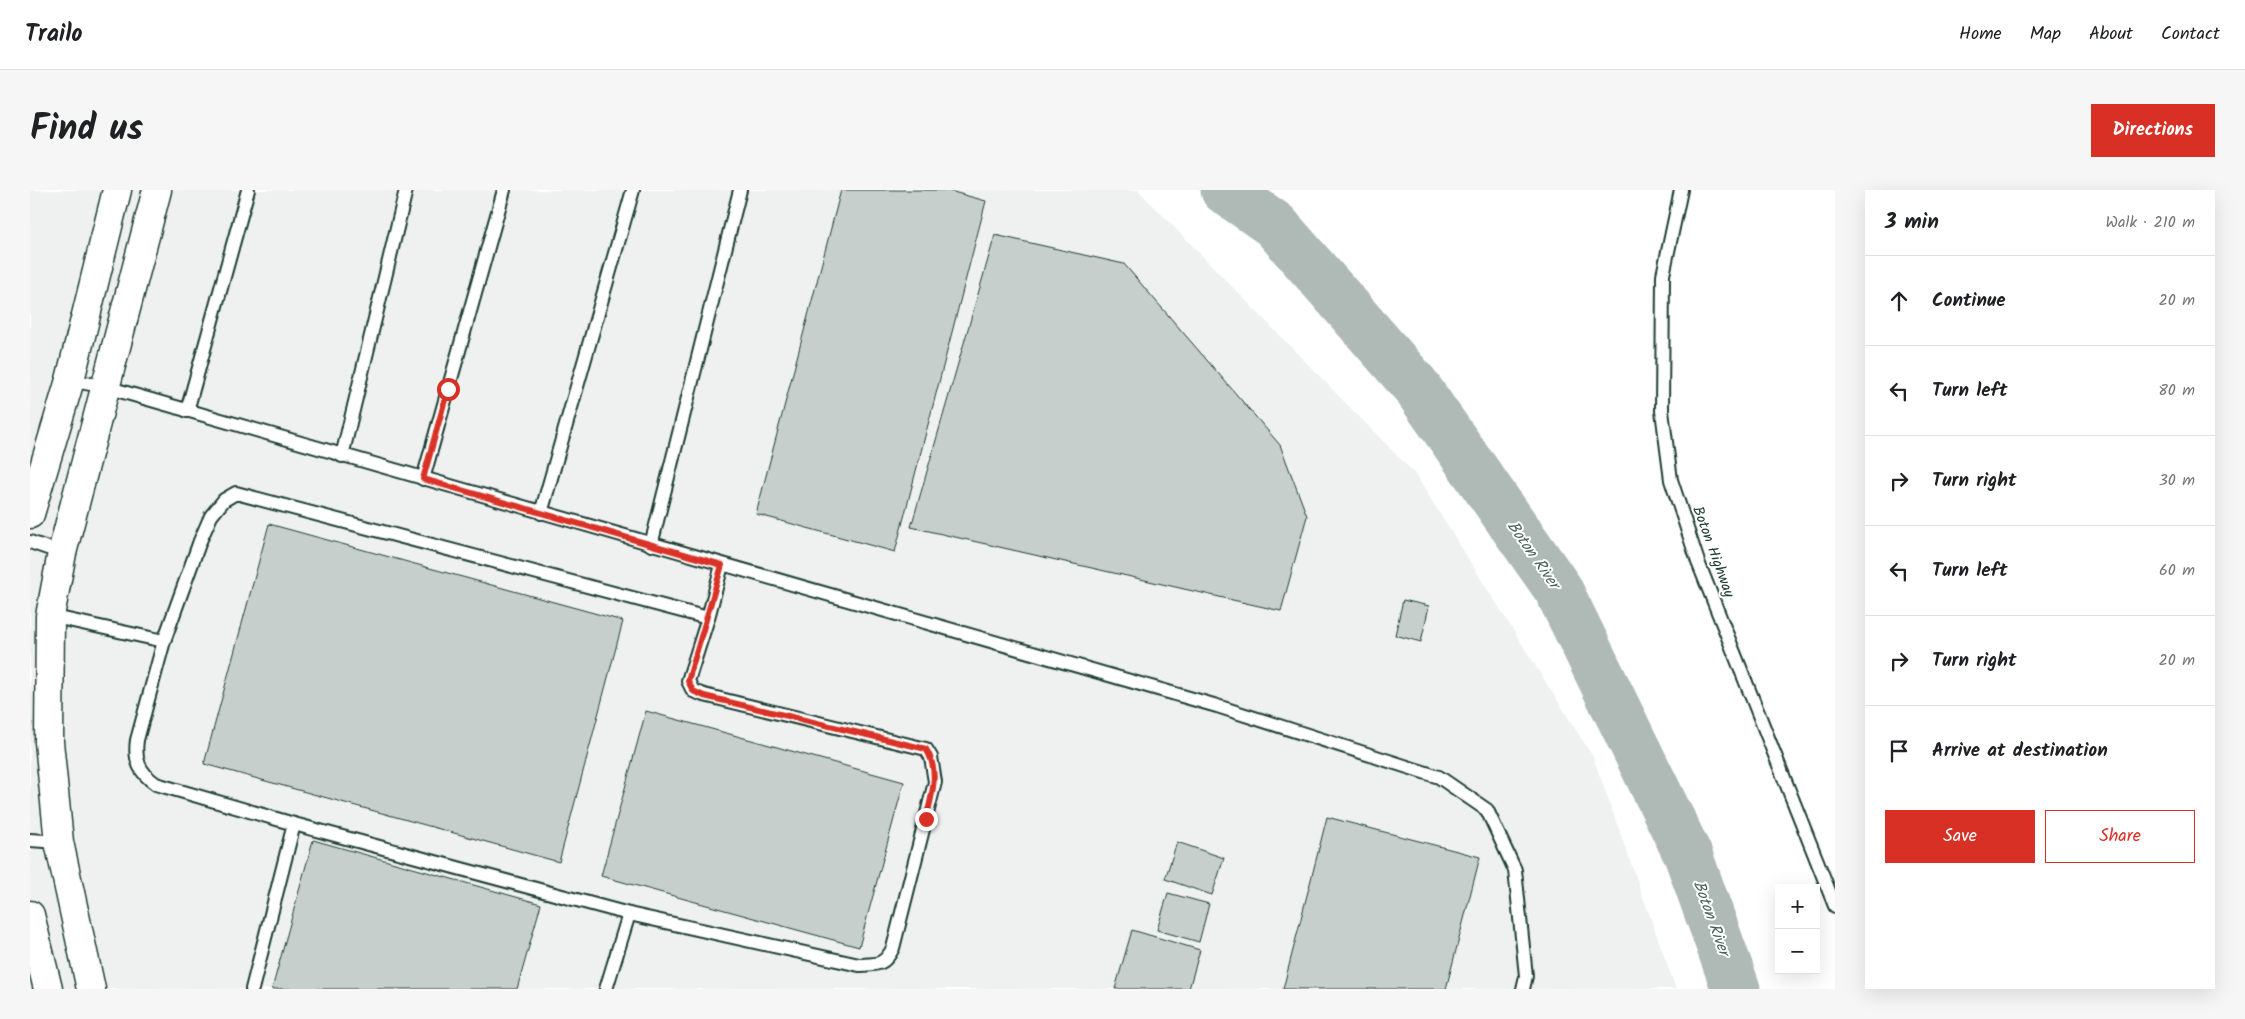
<!DOCTYPE html>
<html lang="en">
<head>
<meta charset="utf-8">
<style>
	:root { --surface:#fff; --page:#f6f6f6; --text:#202124; --muted:#757577; --line:#e0e0e0; --accent:#d93025 }
	body { margin:0; font-family:Kalam,sans-serif; background:var(--page); color:var(--text) }
	.controls { position:absolute; right:15px; bottom:15px; display:grid; overflow:hidden; border-radius:0px; box-shadow:0 5px 20px #0002 }
	.controls button { width:45px; height:45px; display:grid; place-items:center; padding:0; border:0; border-bottom:1px solid var(--line); background:var(--surface); color:var(--text); font:25px sans-serif }
	.stop { position:absolute; width:15px; height:15px; margin:-11px; border:4px solid #d93025; border-radius:50%; background:#fff }
	.stop.end { background:#d93025; border-color:#fff; box-shadow:0 1px 5px #0008 }
	.list { margin:0; padding:0; list-style:none }
	h2 { display:flex; justify-content:space-between; align-items:center; height:65px; margin:0; padding:0 20px; font-size:21px }
	h2 small { font-size:16px; font-weight:400; color:var(--muted) }
	.list li { display:grid; grid-template-columns:32px 1fr auto; gap:15px; align-items:center; box-sizing:border-box; height:90px; padding:0 20px; border-top:1px solid var(--line) }
	.list b { display:block; font-size:19px; white-space:nowrap }
	.list em { font-size:16px; font-style:normal; color:var(--muted) }
	.actions { display:flex; gap:10px; padding:15px 20px }
	.actions a { flex:1; padding:11px 0; border:1px solid var(--accent); border-radius:0px; text-align:center; font-size:18px; color:var(--accent) }
	.actions .main { background:var(--accent); color:#fff }
	.icon { flex:none; width:28px; height:28px; fill:none; stroke:currentColor; stroke-width:2; stroke-linecap:round; stroke-linejoin:round }
	.map { position:relative; flex:none; width:1805px; height:799px; overflow:hidden; border-radius:0px }
	header { display:flex; align-items:center; gap:30px; box-sizing:border-box; height:70px; padding:0 25px; background:var(--surface); border-bottom:1px solid var(--line) }
	header strong { font-size:24px }
	nav { display:flex; gap:28px; margin-inline-start:auto; font-size:18px }
	.intro { display:flex; align-items:center; justify-content:space-between; box-sizing:border-box; height:120px; padding:0 30px }
	h1 { margin:0; font-size:35px }
	.button { padding:12px 22px; border-radius:0px; background:var(--accent); color:#fff; font-size:18px; font-weight:700 }
	main { display:flex; gap:30px; padding:0 30px }
	aside { flex:1; background:var(--surface); border-radius:0px; box-shadow:0 5px 20px #0002 }
	.map>svg:first-child { display:block }
</style>
</head>
<body>
<header>
<strong>Trailo</strong>
<nav><a>Home</a><a>Map</a><a>About</a><a>Contact</a></nav>
</header>
<div class="intro"><h1>Find us</h1><a class="button">Directions</a></div>
<main>
<div class="map">
<svg width="1805" height="799" viewBox="0 0 1805 799">
	<rect width="100%" height="100%" fill="#fff"/>
	<filter id="ink" filterUnits="userSpaceOnUse"><feTurbulence type="fractalNoise" baseFrequency=".02" numOctaves="2"/><feDisplacementMap in="SourceGraphic" scale="10" xChannelSelector="R" yChannelSelector="G"/><feConvolveMatrix kernelMatrix="1 2 1 2 8 2 1 2 1" color-interpolation-filters="sRGB"/></filter>
	<g filter="url(#ink)">
		<!-- built -->
		<polygon fill="#eef1f0" points="0,0 1108,0 1385,284 1563,567 1646,799 0,799"/>
		<g fill="none" stroke-linecap="round" stroke-linejoin="round">
			<!-- river -->
			<polyline stroke="#afbab7" stroke-width="49" points="1195,0 1245,35 1385,195 1528,399 1658,665 1706,799"/>
		</g>
		<!-- building -->
		<g fill="#c7cfcc" stroke="#1f3d34">
			<polygon points="811,0 916,0 956,11 865,362 726,324"/>
			<polygon points="965,45 1094,74 1250,255 1277,326 1251,421 881,337"/>
			<polygon points="239,334 593,431 529,672 174,574"/>
			<polygon points="1373,410 1399,416 1391,452 1365,445"/>
			<polygon points="616,521 874,592 829,757 571,686"/>
			<polygon points="1297,627 1450,667 1416,799 1253,799"/>
			<polygon points="283,650 511,714 487,799 242,799"/>
			<polygon points="1147,652 1194,668 1182,705 1135,689"/>
			<polygon points="1138,703 1179,714 1169,752 1127,740"/>
			<polygon points="1102,740 1170,760 1159,799 1085,799"/>
		</g>
		<g fill="none" stroke-linecap="round" stroke-linejoin="round">
			<defs>
				<g id="service">
					<polyline points="1651,0 1633,85 1632,221 1641,290 1668,372 1805,716"/>
					<polyline points="40,190 76,197 1187,516 1409,587 1457,620 1485,680 1496,786 1493,799"/>
					<polyline points="157,221 218,0"/>
					<polyline points="312,266 376,0"/>
					<polyline points="393,289 474,0"/>
					<path d="M206,303L678,428L658,491L663,501L674,505L896,559L901,567L905,592L863,758C854,776 847,774 829,775L599,724L264,634L126,594C110,583 104,571 107,550L134,451L170,351L181,326L194,310Z"/>
					<polyline points="511,323 603,0"/>
					<polyline points="0,352 32,363"/>
					<polyline points="621,355 710,0"/>
					<polyline points="20,426 134,451"/>
					<polyline points="678,428 692,375"/>
					<polyline points="0,650 29,652"/>
					<polyline points="222,799 264,634"/>
					<polyline points="576,799 599,724"/>
				</g>
				<g id="tertiary">
					<polyline points="0,324 40,190 87,0"/>
					<polyline points="0,725 18,799"/>
					<polyline points="61,799 29,652 19,552 20,426 32,363 127,0"/>
				</g>
			</defs>
			<!-- service casing -->
			<use href="#service" stroke="#1f3d34" stroke-width="16"/>
			<!-- tertiary casing -->
			<use href="#tertiary" stroke="#1f3d34" stroke-width="31"/>
			<!-- service -->
			<use href="#service" stroke="#fff" stroke-width="12"/>
			<!-- tertiary -->
			<use href="#tertiary" stroke="#fff" stroke-width="28"/>
		</g>
	</g>
	<g fill="none" stroke-linecap="round" stroke-linejoin="round" filter="url(#ink)">
		<!-- route -->
		<path stroke="#d93025" stroke-width="6" d="M418,199L393,289L692,375L658,491L663,501L674,506L896,559C910,581 902,605 896,629"/>
	</g>
	<g text-anchor="middle" dominant-baseline="central" stroke-width="4" stroke-linejoin="round" paint-order="stroke">
		<!-- street labels -->
		<g font-size="15" fill="#1f3d34" stroke="#fff">
			<text transform="translate(1683 362) rotate(70)">Boton Highway</text>
		</g>
		<!-- water labels -->
		<g font-size="16" font-style="italic" fill="#4a625b" stroke="#fff">
			<text transform="translate(1503 365) rotate(55)">Boton River</text>
			<text transform="translate(1681 728) rotate(70)">Boton River</text>
		</g>
	</g>
</svg>
<div class="controls">
<button>+</button>
<button>−</button>
</div>
<div class="stop" style="left:418px;top:199px"></div>
<div class="stop end" style="left:896px;top:629px"></div>
</div>
<aside>
<h2>3 min<small>Walk · 210 m</small></h2>
<ul class="list">
<li><svg class="icon" aria-label="ahead" viewBox="0 0 24 24"><path d="M12 20V5M6 11l6-6 6 6"/></svg><div><b>Continue</b></div><em>20 m</em></li>
<li><svg class="icon" aria-label="left" viewBox="0 0 24 24"><path d="M17 20v-9H6M10 6l-5 5 5 5"/></svg><div><b>Turn left</b></div><em>80 m</em></li>
<li><svg class="icon" aria-label="right" viewBox="0 0 24 24"><path d="M7 20v-9h11M14 6l5 5-5 5"/></svg><div><b>Turn right</b></div><em>30 m</em></li>
<li><svg class="icon" aria-label="left" viewBox="0 0 24 24"><path d="M17 20v-9H6M10 6l-5 5 5 5"/></svg><div><b>Turn left</b></div><em>60 m</em></li>
<li><svg class="icon" aria-label="right" viewBox="0 0 24 24"><path d="M7 20v-9h11M14 6l5 5-5 5"/></svg><div><b>Turn right</b></div><em>20 m</em></li>
<li><svg class="icon" aria-label="arrive" viewBox="0 0 24 24"><path d="M6 21V4h12l-3 4 3 4H6"/></svg><div><b>Arrive at destination</b></div></li>
</ul>
<div class="actions"><a class="main">Save</a><a>Share</a></div>
</aside>
</main>
</body>
</html>
